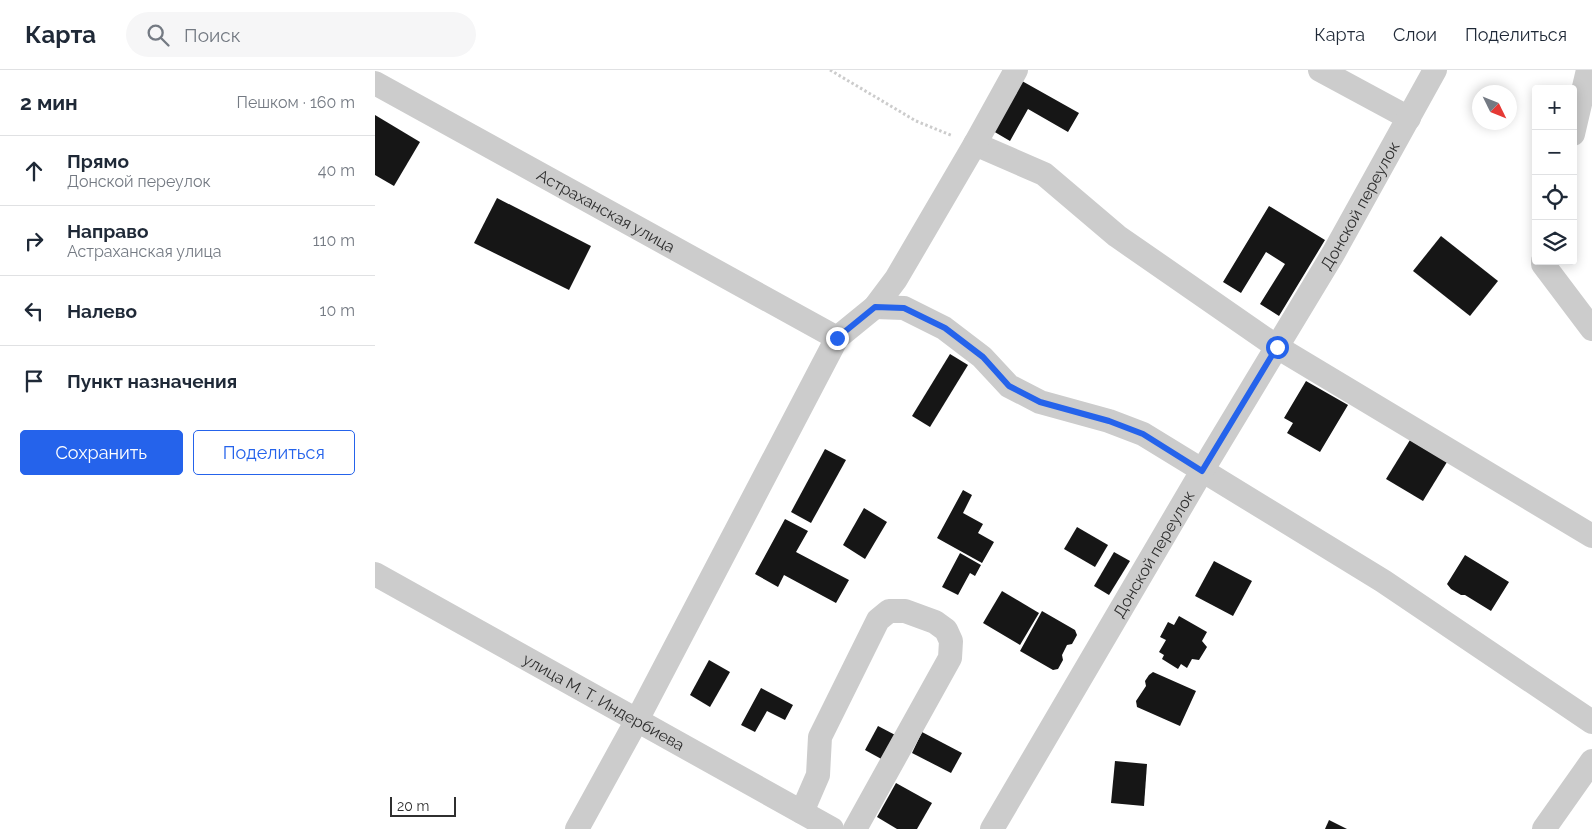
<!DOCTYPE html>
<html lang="ru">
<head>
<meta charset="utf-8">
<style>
	:root { --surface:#fff; --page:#f6f6f7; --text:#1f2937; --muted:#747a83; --line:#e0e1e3; --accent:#2563eb }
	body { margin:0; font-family:Raleway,sans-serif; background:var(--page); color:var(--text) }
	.controls { position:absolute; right:15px; top:15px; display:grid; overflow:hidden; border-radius:5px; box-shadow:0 2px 12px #0003 }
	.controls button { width:45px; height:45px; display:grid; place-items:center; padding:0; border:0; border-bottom:1px solid var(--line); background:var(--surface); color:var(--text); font:25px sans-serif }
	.compass { position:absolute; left:1097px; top:15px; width:45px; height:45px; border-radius:50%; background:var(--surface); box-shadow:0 2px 12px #0003; rotate:133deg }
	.scale { position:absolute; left:15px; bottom:12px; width:66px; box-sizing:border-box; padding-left:5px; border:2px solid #2f2f2f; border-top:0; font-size:14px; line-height:18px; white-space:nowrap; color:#2f2f2f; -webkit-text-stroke:4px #fff; paint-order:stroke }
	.stop { position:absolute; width:15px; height:15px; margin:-11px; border:4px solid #2563eb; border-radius:50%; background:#fff }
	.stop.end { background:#2563eb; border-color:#fff; box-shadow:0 1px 5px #0008 }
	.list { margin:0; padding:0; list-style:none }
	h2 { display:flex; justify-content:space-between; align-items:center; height:65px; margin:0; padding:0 20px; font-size:21px }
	h2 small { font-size:16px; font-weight:400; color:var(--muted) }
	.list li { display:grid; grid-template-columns:32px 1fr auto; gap:15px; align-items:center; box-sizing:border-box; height:70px; padding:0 20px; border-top:1px solid var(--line) }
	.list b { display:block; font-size:19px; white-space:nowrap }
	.list p { margin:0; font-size:16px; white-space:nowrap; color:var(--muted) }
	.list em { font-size:16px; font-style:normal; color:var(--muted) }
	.actions { display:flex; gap:10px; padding:15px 20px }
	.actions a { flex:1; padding:11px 0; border:1px solid var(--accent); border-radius:5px; text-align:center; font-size:18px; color:var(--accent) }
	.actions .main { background:var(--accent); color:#fff }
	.icon { flex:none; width:28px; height:28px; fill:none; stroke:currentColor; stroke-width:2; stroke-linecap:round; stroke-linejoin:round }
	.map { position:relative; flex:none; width:1217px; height:759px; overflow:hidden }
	header { display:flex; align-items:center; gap:30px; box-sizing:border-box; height:70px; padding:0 25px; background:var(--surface); border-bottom:1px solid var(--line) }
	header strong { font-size:24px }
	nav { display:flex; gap:28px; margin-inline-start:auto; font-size:18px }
	.search { width:350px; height:45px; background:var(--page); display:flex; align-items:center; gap:12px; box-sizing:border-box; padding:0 18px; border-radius:28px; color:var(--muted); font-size:19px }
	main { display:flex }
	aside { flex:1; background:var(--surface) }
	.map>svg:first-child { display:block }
</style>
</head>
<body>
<header>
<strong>Карта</strong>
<div class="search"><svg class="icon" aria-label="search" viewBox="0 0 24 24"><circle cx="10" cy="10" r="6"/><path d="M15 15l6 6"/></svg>Поиск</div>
<nav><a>Карта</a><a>Слои</a><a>Поделиться</a></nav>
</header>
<main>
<aside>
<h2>2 мин<small>Пешком · 160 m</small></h2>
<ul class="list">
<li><svg class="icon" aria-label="ahead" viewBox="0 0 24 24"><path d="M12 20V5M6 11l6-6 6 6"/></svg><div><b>Прямо</b><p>Донской переулок</p></div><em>40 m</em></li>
<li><svg class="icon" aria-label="right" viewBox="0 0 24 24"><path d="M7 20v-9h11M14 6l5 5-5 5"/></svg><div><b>Направо</b><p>Астраханская улица</p></div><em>110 m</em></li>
<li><svg class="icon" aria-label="left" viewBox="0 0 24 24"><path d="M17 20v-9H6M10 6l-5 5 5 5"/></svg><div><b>Налево</b></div><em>10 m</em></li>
<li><svg class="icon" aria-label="arrive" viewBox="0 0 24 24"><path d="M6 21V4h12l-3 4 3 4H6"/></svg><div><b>Пункт назначения</b></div></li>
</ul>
<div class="actions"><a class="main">Сохранить</a><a>Поделиться</a></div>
</aside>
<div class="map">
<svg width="1217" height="759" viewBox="0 0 1217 759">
	<rect width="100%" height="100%" fill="#fff"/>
	<!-- building -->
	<g fill="#161616">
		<polygon points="647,11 704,43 693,62 653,39 635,71 618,61"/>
		<polygon points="0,45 45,72 19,116 0,105"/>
		<polygon points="122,128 216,176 194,220 99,173"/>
		<polygon points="894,136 950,170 904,246 885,234 910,194 891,182 866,223 848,212"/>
		<polygon points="1066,166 1123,211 1095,246 1038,201"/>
		<polygon points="575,284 593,295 555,357 537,346"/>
		<polygon points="931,311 973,335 945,382 912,363 918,353 909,348"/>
		<polygon points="1035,370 1072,392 1048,431 1011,409"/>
		<polygon points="450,379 471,390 436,453 416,442"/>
		<polygon points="588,420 597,425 588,443 608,454 603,463 619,472 607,493 562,468"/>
		<polygon points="489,438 512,452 490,489 468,475"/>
		<polygon points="410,449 433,461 421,482 474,510 461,533 409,505 403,517 380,504"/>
		<polygon points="702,457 733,475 720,497 689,479"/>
		<polygon points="739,482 755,491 734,525 719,516"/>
		<polygon points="585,483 606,495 600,506 595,503 583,525 567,517"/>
		<polygon points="1090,485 1134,512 1116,541 1090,525 1086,525 1076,519 1072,514"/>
		<polygon points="839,491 877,511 858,546 820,526"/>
		<polygon points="627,521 664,543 645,575 608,553"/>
		<polygon points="667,541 700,560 702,565 697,574 692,575 687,585 688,590 683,599 678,600 645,581"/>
		<polygon points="804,546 832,562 827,571 832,577 824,590 817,589 812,598 806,594 803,599 787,589 789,585 784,582 791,570 785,567 793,552 799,555"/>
		<polygon points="334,590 355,602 335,637 315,625"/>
		<polygon points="778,602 821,621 805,656 762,637 761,631 771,616 770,611 774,605"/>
		<polygon points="386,618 418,635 410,650 392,641 380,662 366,655"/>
		<polygon points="503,656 524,667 510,691 490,680"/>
		<polygon points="547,662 587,683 576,703 537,683"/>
		<polygon points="740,691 772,694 769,736 736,733"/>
		<polygon points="521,713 557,733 542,759 522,759 502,747"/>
		<polygon points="954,750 972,759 950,759"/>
	</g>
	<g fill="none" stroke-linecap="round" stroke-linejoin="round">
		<!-- path -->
		<polyline stroke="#ccc" stroke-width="3" stroke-dasharray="2.5 2.5" stroke-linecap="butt" points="455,0 541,51 578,66"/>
		<!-- minor -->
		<g stroke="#ccc" stroke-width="24">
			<polyline points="945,0 1034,48"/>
			<path id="s1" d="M0,13L462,268"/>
			<polyline points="1198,64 1213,0"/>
			<polyline points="600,74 669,104 742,166 902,277 1217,466"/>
			<polyline points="1168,191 1168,194 1217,259"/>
			<polyline points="500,237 529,238 569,258 607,287 634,316 665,332 734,351 768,364 1008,511 1217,652"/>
			<path id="s2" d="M0,504L457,759"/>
			<polyline points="427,742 443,705 445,667 503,550 514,541 530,541 560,552 571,560 576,571 575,588 480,759"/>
			<polyline points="202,759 262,650 462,268 500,237 521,209 600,74 641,0"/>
			<path id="s3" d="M617,759L827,401L958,184L1060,0"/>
			<polyline points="1169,759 1217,691"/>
		</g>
	</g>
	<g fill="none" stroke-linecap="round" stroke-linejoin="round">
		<!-- route -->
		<polyline stroke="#2563eb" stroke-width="6" points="462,268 500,237 529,238 570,258 608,287 634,316 665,332 734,351 768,364 827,401 902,277"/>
	</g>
	<g text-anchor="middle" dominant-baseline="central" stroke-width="5" stroke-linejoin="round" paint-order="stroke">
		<!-- street labels -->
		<g font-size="16" fill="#2f2f2f" stroke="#fff">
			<text stroke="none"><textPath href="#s3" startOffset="724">Донской переулок</textPath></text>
			<text stroke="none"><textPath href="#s1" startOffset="264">Астраханская улица</textPath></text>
			<text stroke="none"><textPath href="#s3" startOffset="319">Донской переулок</textPath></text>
			<text stroke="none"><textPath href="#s2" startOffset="262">улица М. Т. Индербиева</textPath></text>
		</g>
	</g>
</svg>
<div class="controls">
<button>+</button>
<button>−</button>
<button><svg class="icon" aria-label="locate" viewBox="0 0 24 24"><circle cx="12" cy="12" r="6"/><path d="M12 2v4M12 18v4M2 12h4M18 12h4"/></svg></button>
<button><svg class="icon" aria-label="layers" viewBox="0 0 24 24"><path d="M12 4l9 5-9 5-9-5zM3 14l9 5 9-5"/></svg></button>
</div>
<svg class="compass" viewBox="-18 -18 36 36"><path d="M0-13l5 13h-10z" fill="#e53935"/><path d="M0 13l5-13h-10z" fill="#747a83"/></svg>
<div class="scale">20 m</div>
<div class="stop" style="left:902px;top:277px"></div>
<div class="stop end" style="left:462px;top:268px"></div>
</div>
</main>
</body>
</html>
